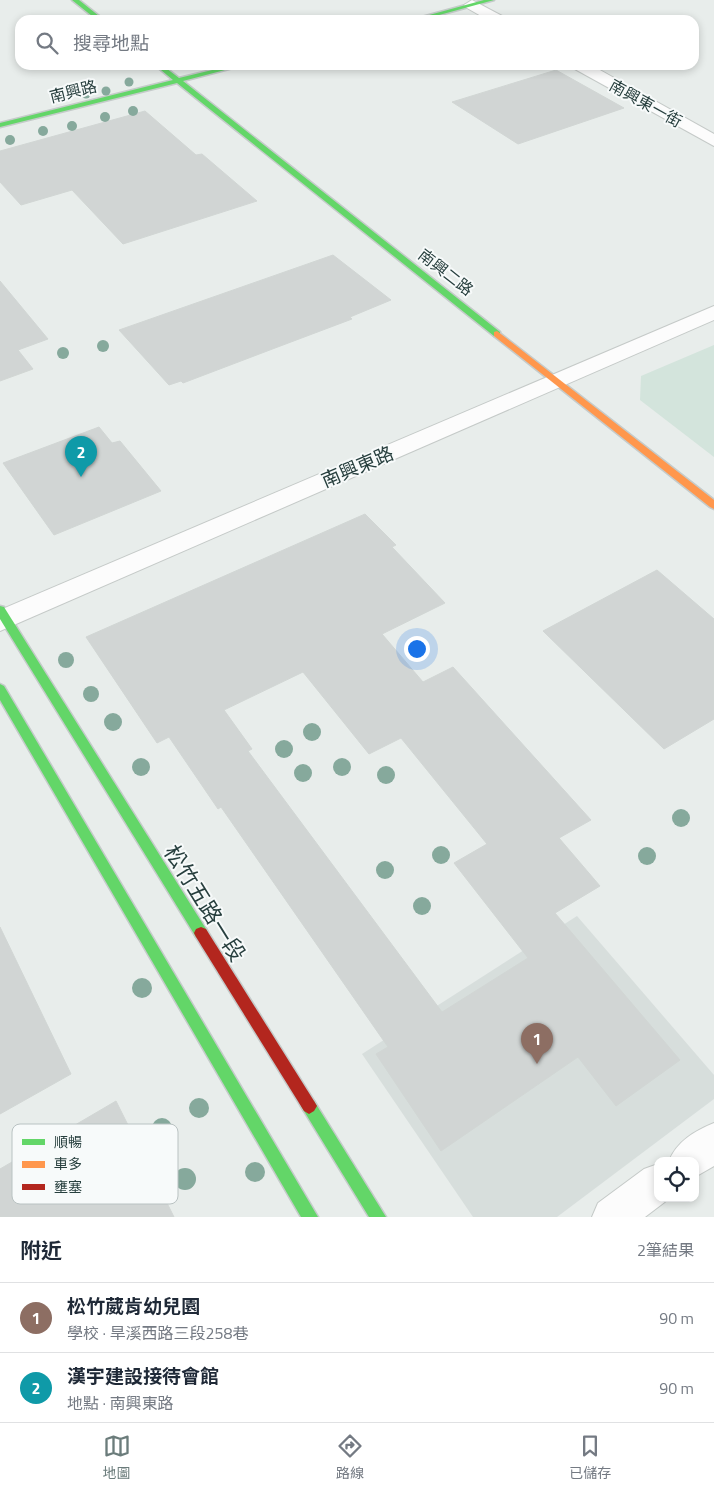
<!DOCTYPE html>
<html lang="zh-TW">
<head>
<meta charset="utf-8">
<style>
	:root { --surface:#fff; --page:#f6f6f7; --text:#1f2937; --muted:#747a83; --line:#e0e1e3; --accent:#6b7c7b }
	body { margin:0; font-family:"Titillium Web","Noto Sans TC",sans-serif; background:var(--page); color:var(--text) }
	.controls { position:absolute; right:15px; bottom:15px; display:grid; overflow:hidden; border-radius:10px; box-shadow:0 2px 8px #0003 }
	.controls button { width:45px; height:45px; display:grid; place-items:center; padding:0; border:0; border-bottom:1px solid var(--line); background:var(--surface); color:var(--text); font:25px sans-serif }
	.you { position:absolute; left:416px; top:648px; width:18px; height:18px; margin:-12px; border:4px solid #fff; border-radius:50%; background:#1a73e8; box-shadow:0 0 0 8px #1a73e833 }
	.badge { display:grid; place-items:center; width:32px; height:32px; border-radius:50%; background:var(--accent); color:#fff; font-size:16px; font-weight:700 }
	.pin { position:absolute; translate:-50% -41px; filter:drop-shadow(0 1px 2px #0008) }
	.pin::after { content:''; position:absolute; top:26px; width:18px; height:15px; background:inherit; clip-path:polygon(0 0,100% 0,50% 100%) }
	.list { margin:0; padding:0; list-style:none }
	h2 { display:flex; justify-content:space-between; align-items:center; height:65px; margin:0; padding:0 20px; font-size:21px }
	h2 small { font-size:16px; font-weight:400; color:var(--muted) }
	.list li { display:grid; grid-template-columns:32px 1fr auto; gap:15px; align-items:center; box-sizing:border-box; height:70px; padding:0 20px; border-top:1px solid var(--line) }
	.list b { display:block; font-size:19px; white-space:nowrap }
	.list p { margin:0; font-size:16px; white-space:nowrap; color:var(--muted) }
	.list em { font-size:16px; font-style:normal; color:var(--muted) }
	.icon { flex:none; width:28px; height:28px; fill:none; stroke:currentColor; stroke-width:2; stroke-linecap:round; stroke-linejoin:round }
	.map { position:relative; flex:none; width:714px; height:1217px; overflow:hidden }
	.search { position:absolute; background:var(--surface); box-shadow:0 2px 8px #0003; left:15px; right:15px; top:15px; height:55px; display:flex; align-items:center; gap:12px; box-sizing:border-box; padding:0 18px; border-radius:15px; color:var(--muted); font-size:19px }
	.sheet { height:205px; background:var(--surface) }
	nav { display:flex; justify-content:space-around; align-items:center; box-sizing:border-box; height:70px; border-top:1px solid var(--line); background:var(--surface); font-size:14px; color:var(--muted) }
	nav a { display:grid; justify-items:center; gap:2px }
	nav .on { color:var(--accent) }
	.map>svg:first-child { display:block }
</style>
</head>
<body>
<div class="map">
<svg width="714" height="1217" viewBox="0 0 714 1217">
	<rect width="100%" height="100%" fill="#e8edeb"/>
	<!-- built -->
	<polygon fill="#d7dedc" points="577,916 714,1075 714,1099 557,1217 473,1217 362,1054"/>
	<!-- green -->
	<polygon fill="#d3e4dc" points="714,345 714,457 640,400 641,376"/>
	<!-- building -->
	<g fill="#d1d5d4" stroke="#d1d6d4" fill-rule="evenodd">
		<polygon points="556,70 624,108 518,144 452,102"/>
		<polygon points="145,111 196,155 202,154 257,201 123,244 72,190 21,205 0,182 0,151"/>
		<polygon points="333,255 391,300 350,317 352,319 283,345 183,383 181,381 169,385 119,330"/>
		<polygon points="0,281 48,339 18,350 33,369 0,381"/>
		<polygon points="99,427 112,443 120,441 161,491 54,535 3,463"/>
		<path d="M365,514L396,545L392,547L445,603L382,634L423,682L453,667L591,820L559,838L600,886L555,913L680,1060L616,1106L578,1057L441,1151L376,1054L388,1047L221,807L218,809L169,737L157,743L86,637ZM303,672L369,754L401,738L487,844L454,863L528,958L442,1012L248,751L252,749L224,710Z"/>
		<polygon points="657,570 714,619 714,719 664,749 543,631"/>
		<polygon points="0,927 71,1074 0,1114"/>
		<polygon points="116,1101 174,1217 0,1217 0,1169"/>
	</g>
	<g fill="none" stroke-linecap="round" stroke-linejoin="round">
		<defs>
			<g id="street">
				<polygon points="472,0 504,17 507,20 488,20 467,8 464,5"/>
				<polygon points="571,65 591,65 714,134 714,146 573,68"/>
				<polygon points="714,306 714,320 0,631 0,610"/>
				<path d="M714,1123V1166L695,1177V1161H669C677,1141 695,1131 714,1123Z"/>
				<polygon points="658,1164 658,1198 670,1198 645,1217 592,1217 598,1203 644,1169"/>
			</g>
			<g id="fast">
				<polygon points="72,0 79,0 104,20 97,20"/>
				<polygon points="484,0 494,0 421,20 411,20"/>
				<polygon points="155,65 162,65 179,78 233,65 244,65 183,81 500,332 500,336 494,336 177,83 0,127 0,123 173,80"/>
				<polygon points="0,606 4,607 206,929 208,933 206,937 201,939 196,937 0,619"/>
				<polygon points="0,684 4,686 318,1217 301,1217 0,700"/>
				<polygon points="309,1098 314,1101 386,1217 369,1217 304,1111 301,1106 304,1101"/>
			</g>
			<polygon id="slow" points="497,331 714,500 714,509 710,507 494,336 494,332"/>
			<polygon id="jam" points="201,927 206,929 314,1101 317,1106 314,1111 309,1114 304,1111 196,937 194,933 196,929"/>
		</defs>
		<!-- street casing -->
		<use href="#street" stroke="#c5cac8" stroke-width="2"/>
		<!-- fast casing -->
		<use href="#fast" stroke="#c5cbca" stroke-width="3"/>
		<!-- slow casing -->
		<use href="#slow" stroke="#c5cbca" stroke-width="3"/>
		<!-- jam casing -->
		<use href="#jam" stroke="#c5cbca" stroke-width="3"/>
		<!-- street -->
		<use href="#street" fill="#fcfcfc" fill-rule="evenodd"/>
		<!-- fast -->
		<use href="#fast" fill="#63d668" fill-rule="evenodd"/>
		<!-- slow -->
		<use href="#slow" fill="#ff974d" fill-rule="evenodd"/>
		<!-- jam -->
		<use href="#jam" fill="#b3261e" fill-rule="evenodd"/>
	</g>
	<!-- trees -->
	<g fill="#86a99c">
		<circle cx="129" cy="82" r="4.5"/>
		<circle cx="106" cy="91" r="4.5"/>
		<circle cx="86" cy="94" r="4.5"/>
		<circle cx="133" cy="111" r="5"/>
		<circle cx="105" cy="117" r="5"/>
		<circle cx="72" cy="126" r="5"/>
		<circle cx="43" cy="131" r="5"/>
		<circle cx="10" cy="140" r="5"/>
		<circle cx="103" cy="346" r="6"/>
		<circle cx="63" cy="353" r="6"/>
		<circle cx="66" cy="660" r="8"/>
		<circle cx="91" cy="694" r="8"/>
		<circle cx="113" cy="722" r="9"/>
		<circle cx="312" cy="732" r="9"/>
		<circle cx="284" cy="749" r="9"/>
		<circle cx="141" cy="767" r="9"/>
		<circle cx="342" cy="767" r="9"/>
		<circle cx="303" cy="773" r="9"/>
		<circle cx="386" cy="775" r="9"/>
		<circle cx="681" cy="818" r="9"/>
		<circle cx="441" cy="855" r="9"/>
		<circle cx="647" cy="856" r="9"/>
		<circle cx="385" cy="870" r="9"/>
		<circle cx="422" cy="906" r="9"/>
		<circle cx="142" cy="988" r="10"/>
		<circle cx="199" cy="1108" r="10"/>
		<circle cx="162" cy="1128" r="10"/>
		<circle cx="255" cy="1172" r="10"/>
		<circle cx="185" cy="1179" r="11"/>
	</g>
	<g text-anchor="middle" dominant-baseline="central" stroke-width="4" stroke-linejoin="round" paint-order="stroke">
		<!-- far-street labels -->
		<g font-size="16" fill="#273f3e" stroke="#f7fafa">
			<text transform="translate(73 91) rotate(-14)">南興路</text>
			<text transform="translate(646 103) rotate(29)">南興東一街</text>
			<text transform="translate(446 272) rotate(38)">南興二路</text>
		</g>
		<!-- street labels -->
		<g font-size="19" fill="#273f3e" stroke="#f7fafa">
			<text transform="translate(357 466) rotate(-23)">南興東路</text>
		</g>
		<!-- near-street labels -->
		<g font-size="22" fill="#273f3e" stroke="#f7fafa">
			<text transform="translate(205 903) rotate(58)">松竹五路一段</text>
		</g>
	</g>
	<!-- legend -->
	<rect x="12" y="1124" width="166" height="80" rx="8" fill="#f7fafa" stroke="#b9c2c2" stroke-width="1"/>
	<rect x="22" y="1139" width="23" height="6" fill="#63d668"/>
	<rect x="22" y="1161" width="23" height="7" fill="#ff974d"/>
	<rect x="22" y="1184" width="23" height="6" fill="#b3261e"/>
	<g font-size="14" fill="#273f3e">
		<text x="54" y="1147">順暢</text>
		<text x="54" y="1169">車多</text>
		<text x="54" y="1192">壅塞</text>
	</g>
</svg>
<div class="controls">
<button><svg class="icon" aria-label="locate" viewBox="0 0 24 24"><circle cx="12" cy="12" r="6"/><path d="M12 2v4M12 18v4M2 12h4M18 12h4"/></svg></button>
</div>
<div class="you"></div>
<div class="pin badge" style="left:537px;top:1064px;background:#8d6e63">1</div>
<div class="pin badge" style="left:81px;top:477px;background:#0f9aa8">2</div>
<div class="search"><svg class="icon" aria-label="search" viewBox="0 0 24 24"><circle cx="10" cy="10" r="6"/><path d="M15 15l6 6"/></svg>搜尋地點</div>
</div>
<section class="sheet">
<h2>附近<small>2筆結果</small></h2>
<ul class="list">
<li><span class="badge" style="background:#8d6e63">1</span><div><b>松竹葳肯幼兒園</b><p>學校 · 旱溪西路三段258巷</p></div><em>90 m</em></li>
<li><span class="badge" style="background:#0f9aa8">2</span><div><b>漢宇建設接待會館</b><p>地點 · 南興東路</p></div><em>90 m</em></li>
</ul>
</section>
<nav>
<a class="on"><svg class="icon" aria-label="map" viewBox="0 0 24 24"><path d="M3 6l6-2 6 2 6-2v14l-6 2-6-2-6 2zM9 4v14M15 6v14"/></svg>地圖</a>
<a><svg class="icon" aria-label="directions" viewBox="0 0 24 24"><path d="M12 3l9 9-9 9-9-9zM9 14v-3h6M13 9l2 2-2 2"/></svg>路線</a>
<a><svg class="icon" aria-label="saved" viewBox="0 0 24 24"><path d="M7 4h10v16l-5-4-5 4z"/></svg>已儲存</a>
</nav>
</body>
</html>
